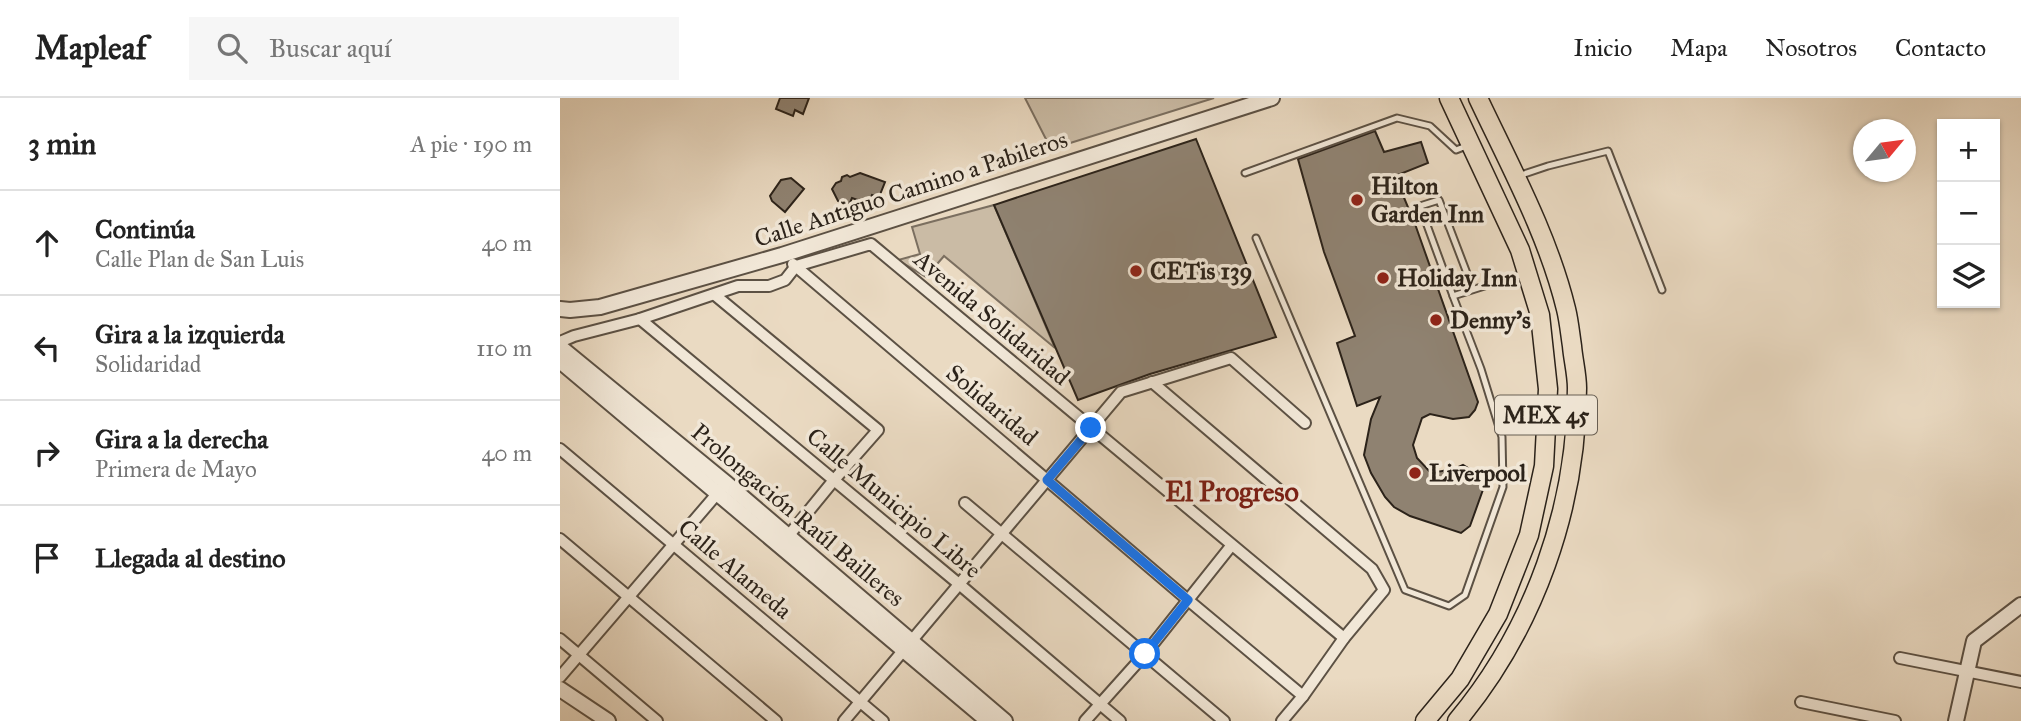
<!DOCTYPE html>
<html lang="es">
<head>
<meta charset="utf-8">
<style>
	:root { --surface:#fff; --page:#f6f6f6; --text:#222; --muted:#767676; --line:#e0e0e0 }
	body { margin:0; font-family:"IM FELL Great Primer",serif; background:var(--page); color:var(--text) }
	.controls { position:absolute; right:21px; top:21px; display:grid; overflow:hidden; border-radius:0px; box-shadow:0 2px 5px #0004 }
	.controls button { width:63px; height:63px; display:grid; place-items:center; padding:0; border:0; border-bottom:2px solid var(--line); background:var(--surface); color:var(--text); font:35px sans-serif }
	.compass { position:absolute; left:1293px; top:21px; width:63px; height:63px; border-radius:50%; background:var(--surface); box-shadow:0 2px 5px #0004; rotate:61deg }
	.stop { position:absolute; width:21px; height:21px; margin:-16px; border:5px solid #1a73e8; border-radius:50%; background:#fff }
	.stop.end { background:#1a73e8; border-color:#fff; box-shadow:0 2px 7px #0008 }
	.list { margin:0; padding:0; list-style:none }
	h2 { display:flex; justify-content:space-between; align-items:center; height:91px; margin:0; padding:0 28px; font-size:30px }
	h2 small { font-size:23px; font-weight:400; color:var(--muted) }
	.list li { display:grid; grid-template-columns:46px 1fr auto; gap:21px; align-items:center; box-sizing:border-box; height:105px; padding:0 28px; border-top:2px solid var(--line) }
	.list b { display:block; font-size:26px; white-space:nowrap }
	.list p { margin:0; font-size:23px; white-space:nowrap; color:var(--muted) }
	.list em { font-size:23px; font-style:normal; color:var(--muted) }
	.icon { flex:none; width:38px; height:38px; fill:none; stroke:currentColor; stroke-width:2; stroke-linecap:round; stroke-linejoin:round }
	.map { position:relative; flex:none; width:1461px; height:623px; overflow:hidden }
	header { display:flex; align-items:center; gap:42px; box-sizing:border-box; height:98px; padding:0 35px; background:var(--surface); border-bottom:2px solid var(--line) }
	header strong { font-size:33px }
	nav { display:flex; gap:38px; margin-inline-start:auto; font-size:24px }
	.search { width:490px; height:63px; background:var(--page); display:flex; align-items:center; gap:18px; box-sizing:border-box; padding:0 24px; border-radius:0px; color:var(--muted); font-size:26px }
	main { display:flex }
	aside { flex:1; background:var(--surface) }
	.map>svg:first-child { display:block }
</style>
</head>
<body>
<header>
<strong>Mapleaf</strong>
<div class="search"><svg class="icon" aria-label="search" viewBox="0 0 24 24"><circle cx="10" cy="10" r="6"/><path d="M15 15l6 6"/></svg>Buscar aquí</div>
<nav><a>Inicio</a><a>Mapa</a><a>Nosotros</a><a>Contacto</a></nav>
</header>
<main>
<aside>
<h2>3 min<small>A pie · 190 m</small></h2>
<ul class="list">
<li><svg class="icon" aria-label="ahead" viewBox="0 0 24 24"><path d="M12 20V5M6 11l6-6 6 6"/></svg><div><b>Continúa</b><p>Calle Plan de San Luis</p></div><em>40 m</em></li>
<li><svg class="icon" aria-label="left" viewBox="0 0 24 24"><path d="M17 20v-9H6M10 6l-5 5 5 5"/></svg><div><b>Gira a la izquierda</b><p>Solidaridad</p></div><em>110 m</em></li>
<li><svg class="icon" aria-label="right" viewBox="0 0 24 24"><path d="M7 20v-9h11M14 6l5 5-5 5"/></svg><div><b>Gira a la derecha</b><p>Primera de Mayo</p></div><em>40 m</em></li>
<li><svg class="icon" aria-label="arrive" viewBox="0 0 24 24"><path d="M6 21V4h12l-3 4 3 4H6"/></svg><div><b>Llegada al destino</b></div></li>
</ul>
</aside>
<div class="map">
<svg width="1461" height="623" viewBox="0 0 1461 623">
	<rect width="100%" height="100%" fill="#eadac2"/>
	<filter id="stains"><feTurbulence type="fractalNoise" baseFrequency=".00286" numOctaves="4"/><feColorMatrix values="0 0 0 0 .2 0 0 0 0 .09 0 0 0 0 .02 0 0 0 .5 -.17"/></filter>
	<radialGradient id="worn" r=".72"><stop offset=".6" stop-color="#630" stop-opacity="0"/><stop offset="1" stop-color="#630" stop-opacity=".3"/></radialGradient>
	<!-- green -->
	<g fill="#cabba5" stroke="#7b6f60" stroke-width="2">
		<polygon points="465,0 654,0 491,51"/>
		<polygon points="434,107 495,250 384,158 366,179 338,162 360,156 352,129"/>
	</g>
	<!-- building -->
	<g fill="#8f8271" stroke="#2c231a" stroke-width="2">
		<polygon points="220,0 249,0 243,16 235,12 233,18 216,11"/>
		<polygon points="815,33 824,54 861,44 868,65 835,78 855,126 918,304 915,312 909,319 893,321 870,316 862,320 853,347 857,360 871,375 894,371 903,367 916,375 925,386 910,428 901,435 850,418 834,409 825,399 811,375 804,357 811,321 820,299 797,308 777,245 795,238 764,154 738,61"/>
		<polygon points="636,41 716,239 590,276 518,302 434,107"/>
		<polygon points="300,75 325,84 319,99 312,97 309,106 292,100 289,107 278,103 272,91 276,85 281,83 282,79 287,77 290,79"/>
		<polygon points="231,80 244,91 225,114 212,103 210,98 221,82"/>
	</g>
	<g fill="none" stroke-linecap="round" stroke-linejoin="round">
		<defs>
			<g id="service">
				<polyline points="685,75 837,20 870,28 896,52 909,47"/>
				<polyline points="958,78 988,68 1048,53 1102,192"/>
				<polyline points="696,140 845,492 889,508 905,497 943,389 942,339 921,271 893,198 965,175"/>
				<polyline points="893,198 860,108 879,102 913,191"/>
			</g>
			<g id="minor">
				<polyline points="233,166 628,502 743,598"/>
				<polyline points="155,197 318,332 274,382 225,442"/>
				<polyline points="80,221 399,486 560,623"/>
				<polyline points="0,244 14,238 80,221 178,188 209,188 225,182 236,168 311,146 784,540"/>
				<polyline points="592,284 812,471 824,492 784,540 743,598 722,623"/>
				<polyline points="0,351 323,623"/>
				<polyline points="405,405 664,623"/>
				<polyline points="0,441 216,623"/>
				<polyline points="0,541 97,623"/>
				<polyline points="1340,560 1461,584"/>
				<polyline points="0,579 162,390"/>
				<polyline points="1241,604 1335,623"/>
				<polyline points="284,623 561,294 671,260 745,325"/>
				<polyline points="525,623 585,556 671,448"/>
			</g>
			<g id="tertiary">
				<polyline points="0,211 10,212 40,209 222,157 712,0"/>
				<polyline points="0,249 166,385 445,623"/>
				<polyline points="0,263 428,623"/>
				<polyline points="0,591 48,623"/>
				<polyline points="1396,623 1414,543 1461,507"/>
			</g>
			<g id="trunk">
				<polyline points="865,623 900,581 938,516 969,437 984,368 988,291 980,217 960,152 889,0"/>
				<path d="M897,623C974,531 1017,410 1017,290C1017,276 1013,261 1012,248C1010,235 1009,223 1006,211C988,137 950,68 918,0"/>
			</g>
		</defs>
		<!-- service casing -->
		<use href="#service" stroke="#5c5144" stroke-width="9"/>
		<!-- minor casing -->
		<use href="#minor" stroke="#5c5144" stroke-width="14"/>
		<!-- tertiary casing -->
		<use href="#tertiary" stroke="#5c5144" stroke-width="18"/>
		<!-- trunk casing -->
		<use href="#trunk" stroke="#2c231a" stroke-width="21"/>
		<!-- service -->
		<use href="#service" stroke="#f1e7d7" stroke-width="5"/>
		<!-- minor -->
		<use href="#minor" stroke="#f1e7d7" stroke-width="10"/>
		<!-- tertiary -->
		<use href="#tertiary" stroke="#f1e7d7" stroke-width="14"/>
		<!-- trunk -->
		<use href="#trunk" stroke="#eadac2" stroke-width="18"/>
	</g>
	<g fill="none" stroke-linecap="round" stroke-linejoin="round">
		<!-- route -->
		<polyline stroke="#1a73e8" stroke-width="9" points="531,330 487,382 628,502 585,556"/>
	</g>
	<!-- markers -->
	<g fill="#8f2418" stroke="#f1e7d7" stroke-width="2.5">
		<circle cx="797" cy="102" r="7"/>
		<circle cx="576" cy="173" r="7"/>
		<circle cx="823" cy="180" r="7"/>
		<circle cx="876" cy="222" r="7"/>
		<circle cx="855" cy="375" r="7"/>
	</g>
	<g text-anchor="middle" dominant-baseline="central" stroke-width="7" stroke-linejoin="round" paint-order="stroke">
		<!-- shield labels -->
		<rect fill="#f1e7d7" stroke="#675e53" stroke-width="2" x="935" y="297.5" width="102" height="39" rx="5"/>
		<g font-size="23" font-weight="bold" fill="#2c231a">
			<text x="986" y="317">MEX 45</text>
		</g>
		<!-- poi labels -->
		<g font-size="24" font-weight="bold" fill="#2c231a" stroke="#f1e7d7" text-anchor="start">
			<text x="811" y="88">Hilton<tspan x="811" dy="28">Garden Inn</tspan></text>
			<text x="590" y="173">CETis 139</text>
			<text x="837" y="180">Holiday Inn</text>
			<text x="890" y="222">Denny's</text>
			<text x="869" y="375">Liverpool</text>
		</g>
		<!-- street labels -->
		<g font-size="24" fill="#2c231a" stroke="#f1e7d7">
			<text transform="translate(351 91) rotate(-18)">Calle Antiguo Camino a Pabileros</text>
			<text transform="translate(432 220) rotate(40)">Avenida Solidaridad</text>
			<text transform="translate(432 307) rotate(40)">Solidaridad</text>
			<text transform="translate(334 405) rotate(40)">Calle Municipio Libre</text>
			<text transform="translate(238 417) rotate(40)">Prolongación Raúl Bailleres</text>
			<text transform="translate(175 471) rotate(40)">Calle Alameda</text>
		</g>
		<!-- quarter labels -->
		<g font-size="28" font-weight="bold" fill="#7a1f14" stroke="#f1e7d7">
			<text x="672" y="393">El Progreso</text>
		</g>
	</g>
	<rect width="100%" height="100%" filter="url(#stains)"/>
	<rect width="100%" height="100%" fill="url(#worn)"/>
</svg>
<div class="controls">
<button>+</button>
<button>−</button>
<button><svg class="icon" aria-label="layers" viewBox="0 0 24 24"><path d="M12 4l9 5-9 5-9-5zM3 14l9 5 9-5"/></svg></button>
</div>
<svg class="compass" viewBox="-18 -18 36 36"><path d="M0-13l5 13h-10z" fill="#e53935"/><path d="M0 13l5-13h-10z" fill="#767676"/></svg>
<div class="stop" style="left:585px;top:556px"></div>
<div class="stop end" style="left:531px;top:330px"></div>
</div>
</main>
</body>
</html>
